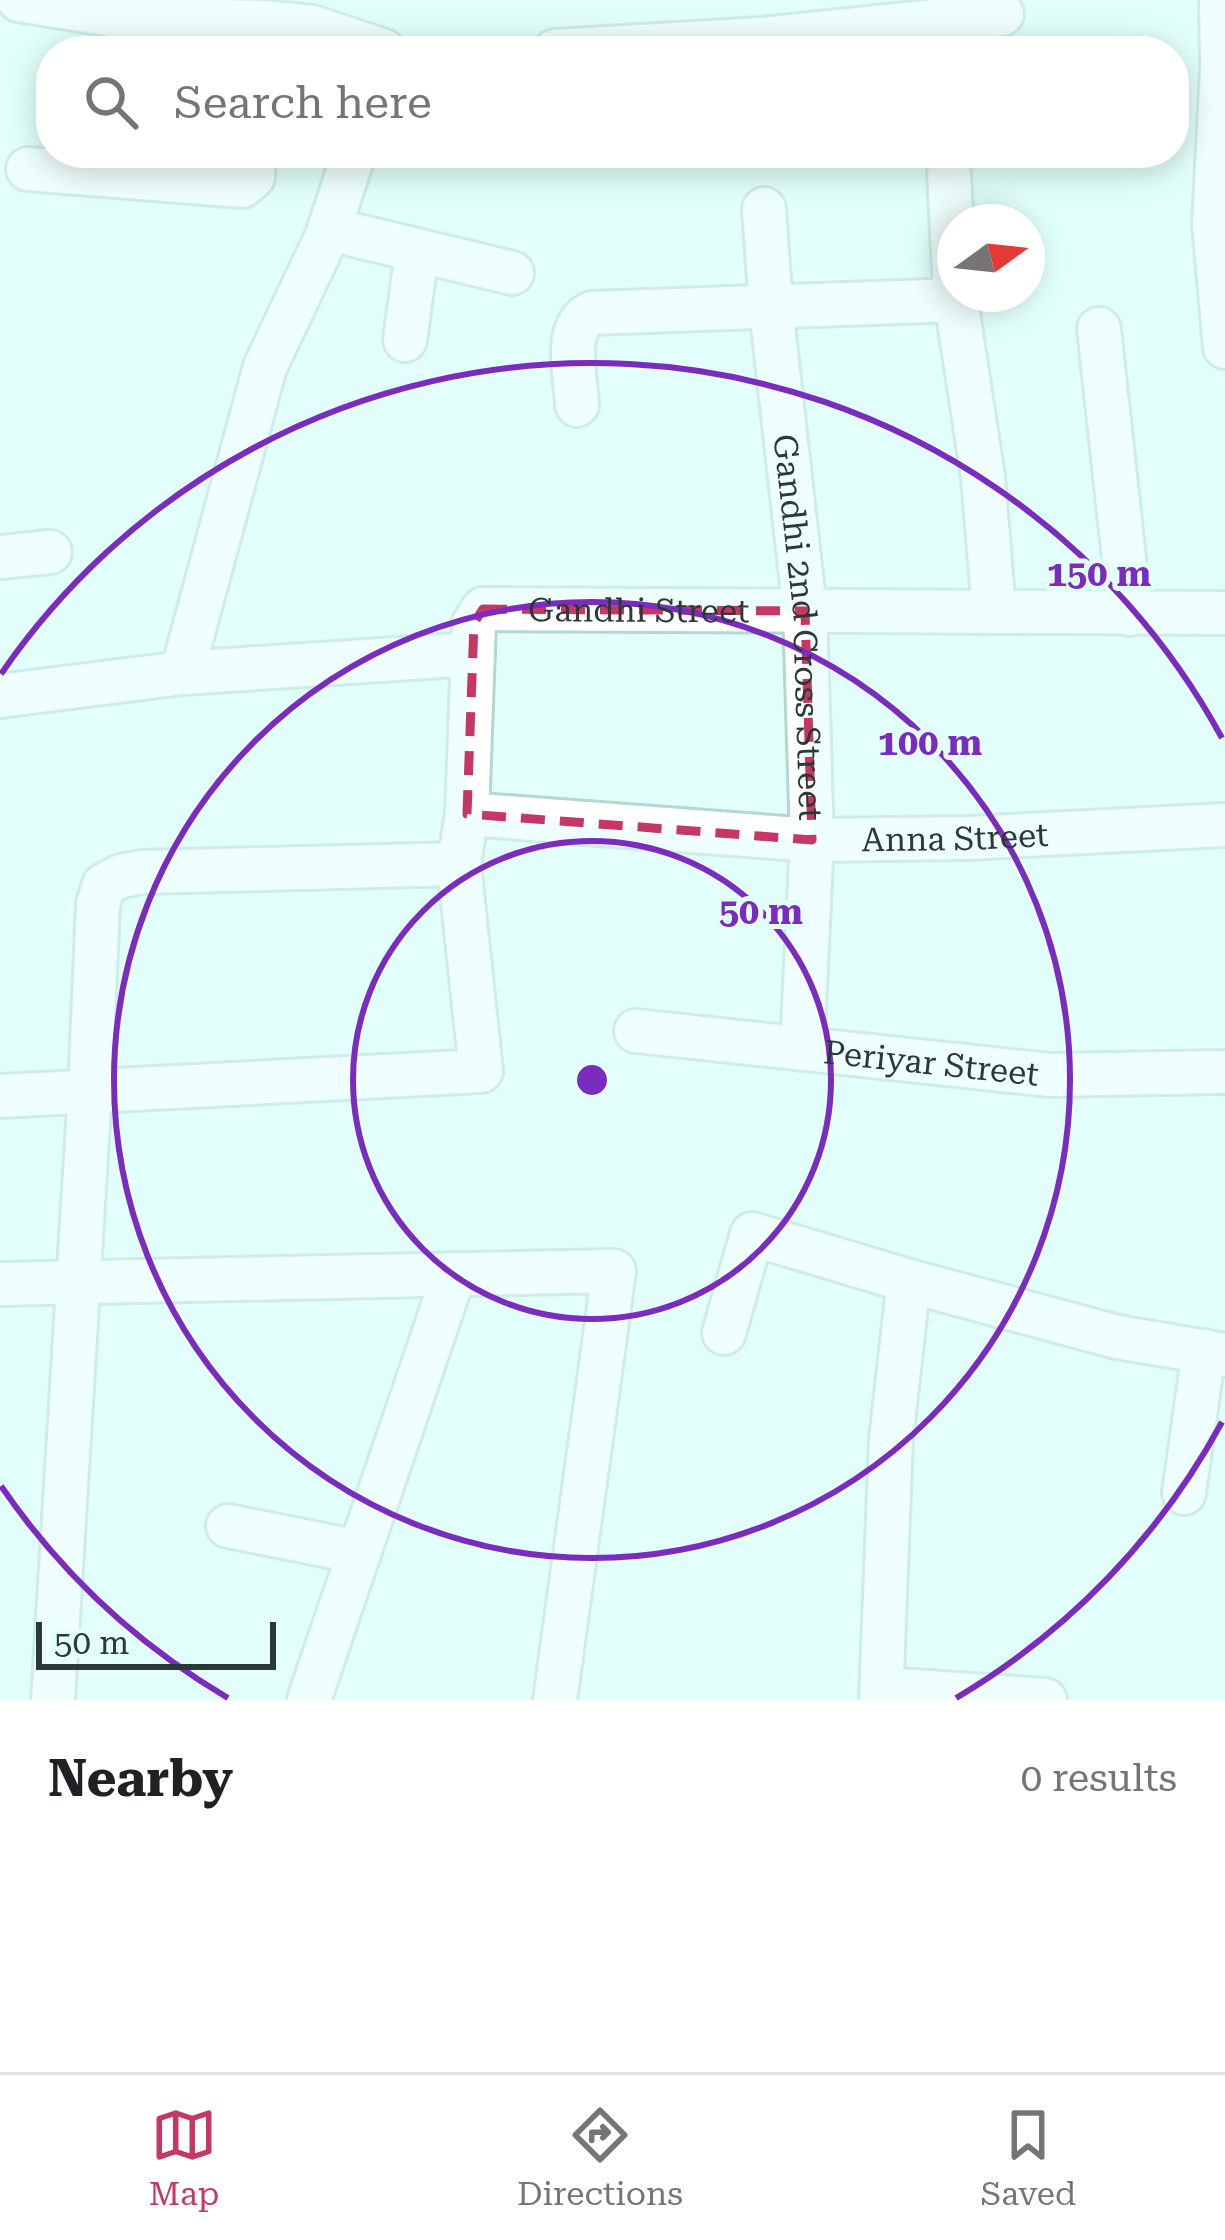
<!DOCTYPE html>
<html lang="en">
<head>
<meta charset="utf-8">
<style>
	:root { --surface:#fff; --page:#f6f6f6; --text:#202124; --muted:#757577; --line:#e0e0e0; --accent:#c63863 }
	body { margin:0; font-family:"Roboto Serif",serif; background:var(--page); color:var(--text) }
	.compass { position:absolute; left:937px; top:204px; width:108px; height:108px; border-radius:50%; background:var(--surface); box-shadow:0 6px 30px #0003; rotate:75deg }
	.scale { position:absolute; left:36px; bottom:30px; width:240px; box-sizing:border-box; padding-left:12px; border:6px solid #2b3937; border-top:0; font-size:33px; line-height:42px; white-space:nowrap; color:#2b3937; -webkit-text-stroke:9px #e2fffb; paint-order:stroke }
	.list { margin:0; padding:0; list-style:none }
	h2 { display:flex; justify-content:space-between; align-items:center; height:156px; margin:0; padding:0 48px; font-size:51px }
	h2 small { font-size:39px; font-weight:400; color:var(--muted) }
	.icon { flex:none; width:66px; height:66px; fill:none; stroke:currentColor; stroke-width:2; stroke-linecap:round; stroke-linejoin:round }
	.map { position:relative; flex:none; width:1225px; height:1700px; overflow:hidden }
	.search { position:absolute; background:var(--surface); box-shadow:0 6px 30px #0003; left:36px; right:36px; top:36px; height:132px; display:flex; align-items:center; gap:30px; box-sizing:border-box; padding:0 42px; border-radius:48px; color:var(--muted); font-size:45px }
	.sheet { height:372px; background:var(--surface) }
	nav { display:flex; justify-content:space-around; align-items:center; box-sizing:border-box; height:168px; border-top:3px solid var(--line); background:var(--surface); font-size:33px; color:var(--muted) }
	nav a { display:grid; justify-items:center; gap:6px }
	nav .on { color:var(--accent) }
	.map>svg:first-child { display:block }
</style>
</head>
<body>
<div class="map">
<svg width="1225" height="1700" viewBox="0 0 1225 1700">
	<rect width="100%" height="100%" fill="#e2fffb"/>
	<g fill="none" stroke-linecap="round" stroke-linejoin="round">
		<defs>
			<g id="minor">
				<polyline points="19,0 136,19 263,22 312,27 384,51"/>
				<polyline points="1221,0 1222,69 1214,224 1225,347"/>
				<polyline points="555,51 762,39 1002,14"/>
				<polyline points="28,169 242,186 253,177 254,153"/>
				<polyline points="949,174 955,291"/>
				<path id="s1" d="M764,209L771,308L805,611L812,840L802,1049"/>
				<polyline points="329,229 512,273"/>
				<polyline points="955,294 983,477 994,611"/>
				<polyline points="1099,329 1130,614"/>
				<polyline points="405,340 417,252"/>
				<path d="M577,405C576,377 562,327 592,313L956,300"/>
				<polyline points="0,557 50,552"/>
				<polyline points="182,673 265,367 327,236 354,153"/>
				<polyline points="0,696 182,673 473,654"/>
				<path id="s2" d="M467,814L812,840L968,838L1225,825"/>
				<path id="s3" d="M636,1031L1050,1075L1225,1072"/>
				<path id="s4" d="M0,1096L481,1071L459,864L467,814L474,623L483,609L1225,613"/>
				<polyline points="909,1281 1117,1337 1225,1355"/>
				<polyline points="0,1284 614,1271 555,1700"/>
				<polyline points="724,1333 752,1234 909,1281 891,1439 881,1700"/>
				<polyline points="1184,1493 1204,1351"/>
				<polyline points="228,1526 359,1552"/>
				<polyline points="883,1689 1045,1700"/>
				<polyline points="53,1700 90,1090 98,904 104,885 121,876 142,872 459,864"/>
				<polyline points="309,1700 454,1274"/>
			</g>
		</defs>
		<!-- minor casing -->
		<use href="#minor" stroke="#b3d7d2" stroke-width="48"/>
		<!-- minor -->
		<use href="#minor" stroke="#fff" stroke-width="42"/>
	</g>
	<!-- marked area -->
	<path d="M0 0H1225V1700H0ZM483,609L805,611L812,840L467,814L474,623Z" fill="#e2fffb" fill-opacity=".55" fill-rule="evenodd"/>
	<path fill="none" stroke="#c63863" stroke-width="9" stroke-dasharray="24 15" stroke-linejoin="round" d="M483,609L805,611L812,840L467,814L474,623Z"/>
	<!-- distance rings -->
	<g fill="none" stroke="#7b2cbf" stroke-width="6">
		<circle cx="592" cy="1080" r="239"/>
		<circle cx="592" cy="1080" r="478"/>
		<path d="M1222 1422A717 717 0 0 1 956 1698M228 1698A717 717 0 0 1 1 1486M1 674A717 717 0 0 1 1222 738"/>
	</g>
	<g text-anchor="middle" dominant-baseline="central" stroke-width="10" stroke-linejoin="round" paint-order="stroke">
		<!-- street labels -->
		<g font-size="33" fill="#2b3937" stroke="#e2fffb">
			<text stroke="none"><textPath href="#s4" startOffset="1104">Gandhi Street</textPath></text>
			<text stroke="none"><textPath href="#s1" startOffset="420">Gandhi 2nd Cross Street</textPath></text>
			<text stroke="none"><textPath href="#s2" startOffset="489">Anna Street</textPath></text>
			<text stroke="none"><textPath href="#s3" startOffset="297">Periyar Street</textPath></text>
		</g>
	</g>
	<circle cx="592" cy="1080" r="18" fill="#7b2cbf" stroke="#e2fffb" stroke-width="6"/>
	<g font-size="36" text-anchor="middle" font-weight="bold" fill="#7b2cbf" stroke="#e2fffb" stroke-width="10" stroke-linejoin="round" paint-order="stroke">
		<text x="1099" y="586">150 m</text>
		<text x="930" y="755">100 m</text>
		<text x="761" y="924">50 m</text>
	</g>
</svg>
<svg class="compass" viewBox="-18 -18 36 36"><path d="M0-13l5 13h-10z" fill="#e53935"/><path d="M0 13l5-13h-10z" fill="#757577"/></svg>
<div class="scale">50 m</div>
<div class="search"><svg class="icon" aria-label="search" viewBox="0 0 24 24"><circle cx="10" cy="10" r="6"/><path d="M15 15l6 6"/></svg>Search here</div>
</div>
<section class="sheet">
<h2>Nearby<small>0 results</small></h2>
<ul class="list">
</ul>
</section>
<nav>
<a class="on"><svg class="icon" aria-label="map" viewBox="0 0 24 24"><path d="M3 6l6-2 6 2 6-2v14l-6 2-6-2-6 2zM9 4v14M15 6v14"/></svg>Map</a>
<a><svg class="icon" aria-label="directions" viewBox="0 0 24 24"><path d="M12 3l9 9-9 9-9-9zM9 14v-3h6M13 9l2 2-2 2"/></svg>Directions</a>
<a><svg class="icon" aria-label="saved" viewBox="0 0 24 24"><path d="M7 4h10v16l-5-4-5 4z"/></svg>Saved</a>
</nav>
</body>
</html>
